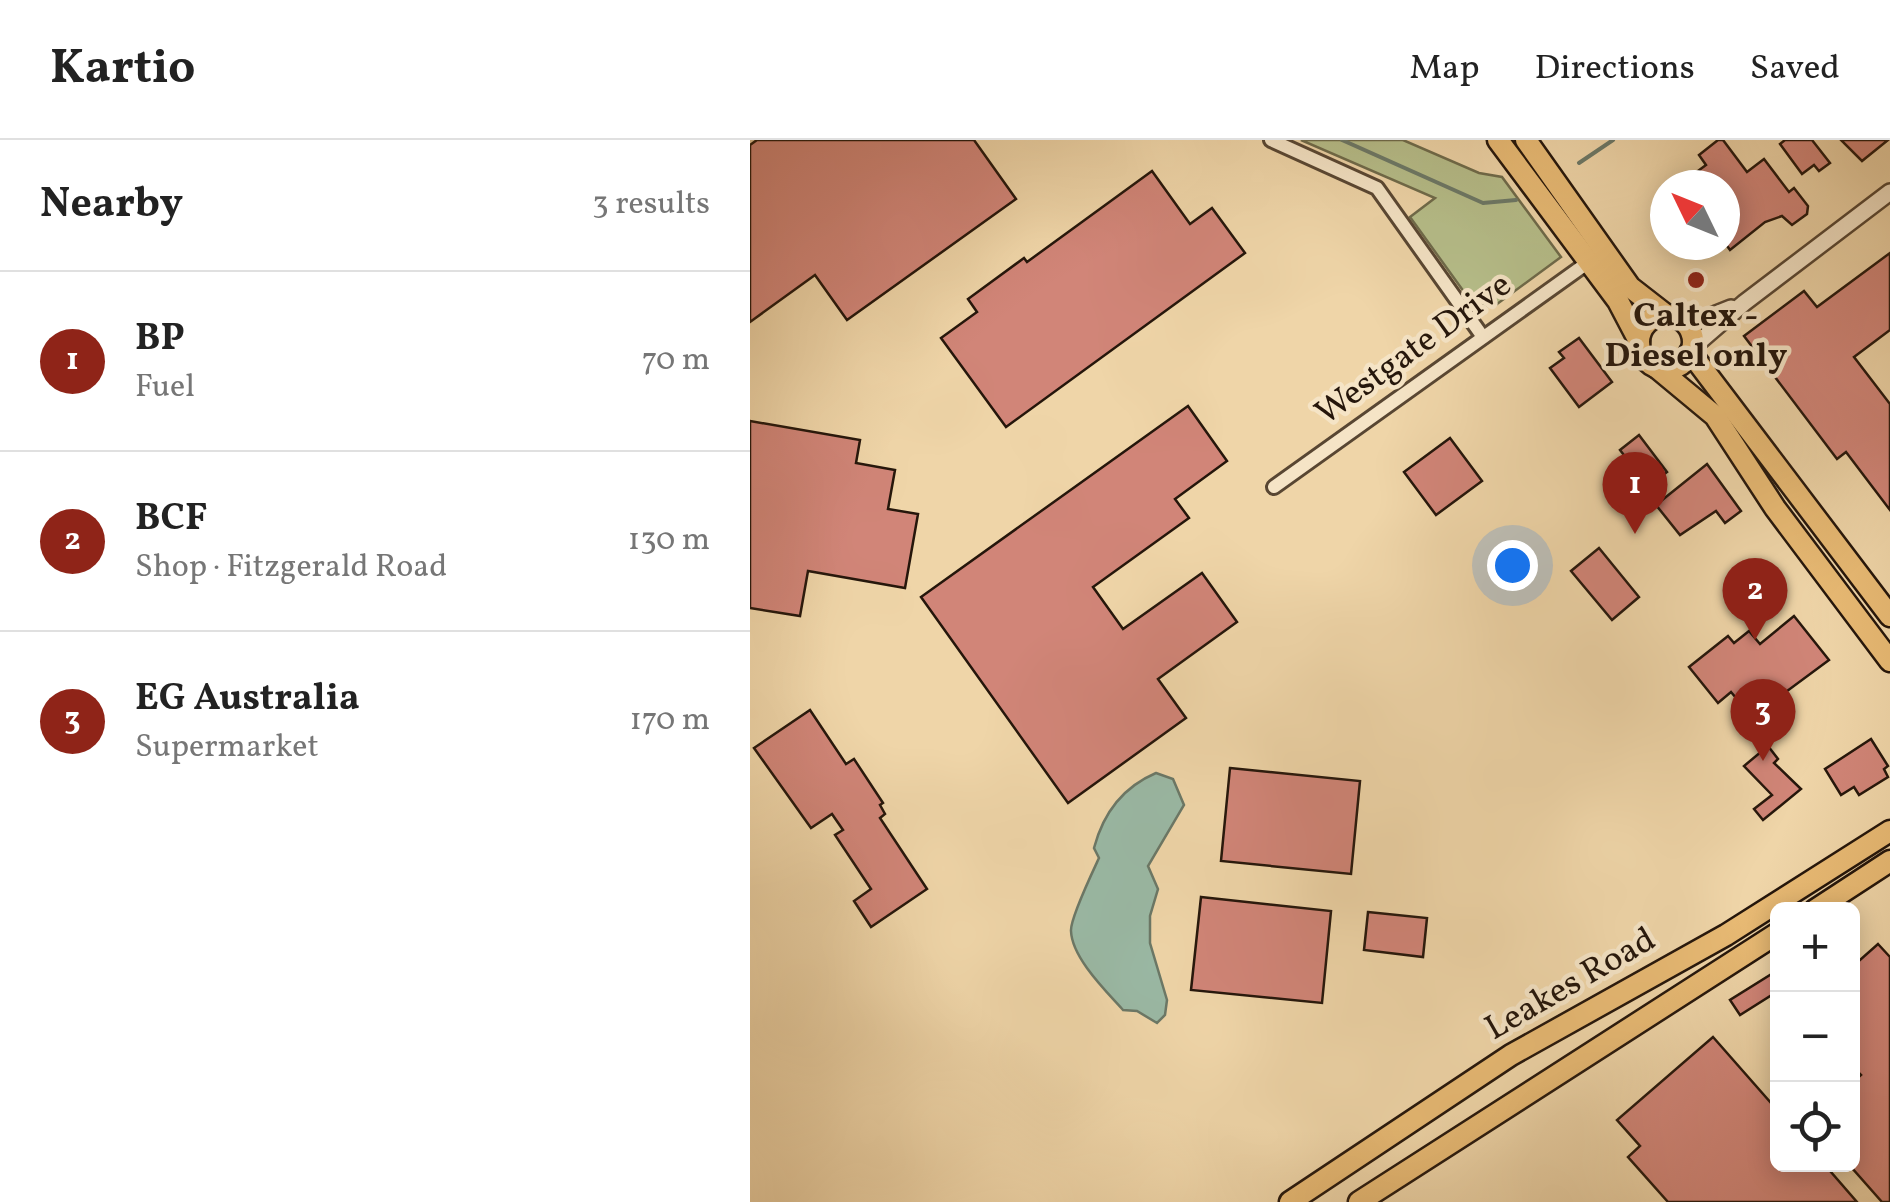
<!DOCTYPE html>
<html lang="en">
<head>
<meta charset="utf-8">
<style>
	:root { --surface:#fff; --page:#f6f6f6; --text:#222; --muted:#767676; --line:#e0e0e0; --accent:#8f2418 }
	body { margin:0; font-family:Vollkorn,serif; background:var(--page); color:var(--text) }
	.controls { position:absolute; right:30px; bottom:30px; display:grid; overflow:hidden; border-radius:15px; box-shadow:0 5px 25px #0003 }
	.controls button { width:90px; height:90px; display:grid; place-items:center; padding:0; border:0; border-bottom:2px solid var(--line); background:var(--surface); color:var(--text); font:50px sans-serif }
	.compass { position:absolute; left:900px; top:30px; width:90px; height:90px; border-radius:50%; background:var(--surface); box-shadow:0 5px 25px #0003; rotate:313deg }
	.you { position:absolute; left:762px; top:425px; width:35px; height:35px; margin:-25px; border:8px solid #fff; border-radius:50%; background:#1a73e8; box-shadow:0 0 0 15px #1a73e833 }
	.badge { display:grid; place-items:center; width:65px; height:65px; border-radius:50%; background:var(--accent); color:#fff; font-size:32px; font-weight:700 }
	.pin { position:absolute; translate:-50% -82px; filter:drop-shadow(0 2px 5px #0008) }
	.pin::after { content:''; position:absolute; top:52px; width:35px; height:30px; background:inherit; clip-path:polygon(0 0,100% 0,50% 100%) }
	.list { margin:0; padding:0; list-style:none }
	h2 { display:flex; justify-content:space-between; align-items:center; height:130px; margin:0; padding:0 40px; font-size:42px }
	h2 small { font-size:32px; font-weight:400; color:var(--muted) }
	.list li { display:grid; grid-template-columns:65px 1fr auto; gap:30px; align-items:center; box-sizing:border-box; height:180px; padding:0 40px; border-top:2px solid var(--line) }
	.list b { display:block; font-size:38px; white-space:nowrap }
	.list p { margin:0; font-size:32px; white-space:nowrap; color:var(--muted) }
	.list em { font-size:32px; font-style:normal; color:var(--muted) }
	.icon { flex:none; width:55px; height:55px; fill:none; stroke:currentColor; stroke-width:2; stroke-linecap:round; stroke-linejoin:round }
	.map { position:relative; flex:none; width:1140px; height:1062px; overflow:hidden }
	header { display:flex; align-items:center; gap:60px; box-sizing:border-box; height:140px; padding:0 50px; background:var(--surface); border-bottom:2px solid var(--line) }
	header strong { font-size:48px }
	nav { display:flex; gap:55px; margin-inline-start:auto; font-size:35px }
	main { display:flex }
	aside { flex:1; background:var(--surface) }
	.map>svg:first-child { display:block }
</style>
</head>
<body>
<header>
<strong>Kartio</strong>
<nav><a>Map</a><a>Directions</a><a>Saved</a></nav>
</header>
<main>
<aside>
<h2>Nearby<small>3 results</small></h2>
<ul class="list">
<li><span class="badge">1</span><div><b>BP</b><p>Fuel</p></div><em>70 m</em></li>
<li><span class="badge">2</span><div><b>BCF</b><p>Shop · Fitzgerald Road</p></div><em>130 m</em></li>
<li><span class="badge">3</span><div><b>EG Australia</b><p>Supermarket</p></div><em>170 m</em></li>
</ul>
</aside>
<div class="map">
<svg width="1140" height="1062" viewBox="0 0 1140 1062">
	<rect width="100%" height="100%" fill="#efd5a8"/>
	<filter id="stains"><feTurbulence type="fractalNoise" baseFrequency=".002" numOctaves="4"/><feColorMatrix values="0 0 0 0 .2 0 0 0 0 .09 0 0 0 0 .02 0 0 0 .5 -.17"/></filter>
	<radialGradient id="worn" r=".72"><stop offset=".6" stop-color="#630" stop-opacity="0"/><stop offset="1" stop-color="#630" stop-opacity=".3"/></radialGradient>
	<!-- green -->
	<polygon fill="#b6be8a" stroke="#6e6a4a" stroke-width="2.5" points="551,0 653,0 729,33 752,37 811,117 743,167 722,163 660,77 685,58"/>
	<!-- water -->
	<path fill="#9ab9a5" stroke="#6b7867" stroke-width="2.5" d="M406,633L423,639L434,665L398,726L408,749L400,776V803L417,860L415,875L407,883L387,871L373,870C356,851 322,818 321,791C320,779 343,731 349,718L344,708C353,674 373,647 406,633Z"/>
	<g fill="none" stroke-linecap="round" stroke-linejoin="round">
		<!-- stream -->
		<g stroke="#6b7867" stroke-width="4">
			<polyline points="592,0 733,63 766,60"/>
			<polyline points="829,23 863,0"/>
		</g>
	</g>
	<!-- building -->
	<g fill="#d18578" stroke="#25160b" stroke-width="2.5">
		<polygon points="7,0 224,0 266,59 97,180 65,135 0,182 0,5"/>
		<polygon points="968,0 973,0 997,32 1014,19 1039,52 1044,48 1058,66 1057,74 1042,85 1032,76 1015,82 980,110 975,103 975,45 929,45 956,25 949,15"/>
		<polygon points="1035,0 1062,0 1080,23 1069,31 1064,25 1052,34 1030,4"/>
		<polygon points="1091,0 1138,0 1112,21"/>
		<polygon points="402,31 440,84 462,68 495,113 256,287 191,198 227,172 218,159 274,118 277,122"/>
		<polygon points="1140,113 1140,190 1104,217 1140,264 1140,370 1096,312 1087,319 994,196 1054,151 1067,167"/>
		<polygon points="829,198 862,242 829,267 800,228 814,218 809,212"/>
		<polygon points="438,266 477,321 425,359 439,378 343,447 373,489 452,433 487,482 408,539 436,578 318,663 171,457"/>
		<polygon points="0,281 110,300 106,323 145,330 138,369 168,374 155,448 58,431 50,476 0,468"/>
		<polygon points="889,295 917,332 898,346 870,310"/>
		<polygon points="700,298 732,341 686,375 654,332"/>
		<polygon points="957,324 991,371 975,383 966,371 930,395 906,365"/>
		<polygon points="849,408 889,457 862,480 821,431"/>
		<polygon points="1044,476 1079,520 1002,577 981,552 968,563 939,527 978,496 984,503 999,491 1010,504"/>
		<polygon points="60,570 96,624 104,619 133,663 130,665 135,674 130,678 177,749 121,787 104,761 121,749 85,695 93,690 82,674 61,688 4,608"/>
		<polygon points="1121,599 1138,626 1134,629 1138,637 1109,655 1104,647 1091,655 1075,629"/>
		<polygon points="1018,606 1028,619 1024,623 1051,649 1013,680 1004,669 1022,655 994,626"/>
		<polygon points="480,628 610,641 601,734 471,721"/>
		<polygon points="451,757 581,771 572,863 441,850"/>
		<polygon points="618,772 677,778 673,817 614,810"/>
		<polygon points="1128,804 1140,817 1140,1062 1132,1062 1102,1028 1102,943 1111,935 1102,926 1102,827"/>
		<polygon points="1028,830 1028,851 990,875 980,860"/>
		<polygon points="963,897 1028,971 1028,1024 1074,1024 1107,1062 918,1062 878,1017 890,1006 867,980"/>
	</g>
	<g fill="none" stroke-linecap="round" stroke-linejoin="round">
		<defs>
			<g id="minor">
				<polyline points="521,0 627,48 733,197"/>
				<polyline points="524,347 840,121"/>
			</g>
			<g id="tertiary">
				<polyline points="922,176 951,180 981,168"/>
				<polyline points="942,208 994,163 1140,52"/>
			</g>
			<g id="primary">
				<polyline points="748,0 868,161 889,201"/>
				<polyline points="776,0 880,147 916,175"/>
				<circle cx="916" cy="202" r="27"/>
				<polyline points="940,212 1140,476"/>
				<polyline points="906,227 965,276 1025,368 1140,521"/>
			</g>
			<g id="trunk">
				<polyline points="1065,770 1140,721"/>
				<polyline points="540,1062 761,915 976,795 1140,691"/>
				<polyline points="609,1062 1028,793"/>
			</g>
		</defs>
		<!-- minor casing -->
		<use href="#minor" stroke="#584632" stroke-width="18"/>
		<!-- tertiary casing -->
		<use href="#tertiary" stroke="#584632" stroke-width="20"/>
		<!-- primary casing -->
		<use href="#primary" stroke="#25160b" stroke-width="25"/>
		<!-- trunk casing -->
		<use href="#trunk" stroke="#25160b" stroke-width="25"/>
		<!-- minor -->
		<use href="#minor" stroke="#f5e4c6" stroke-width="12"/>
		<!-- tertiary -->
		<use href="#tertiary" stroke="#f5e4c6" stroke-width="15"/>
		<!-- primary -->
		<use href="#primary" stroke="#e8ba74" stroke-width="20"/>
		<!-- trunk -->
		<use href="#trunk" stroke="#e8ba74" stroke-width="20"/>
	</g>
	<!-- markers -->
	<circle fill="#8f2418" stroke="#f5e4c6" stroke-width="4" cx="946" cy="140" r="10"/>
	<g text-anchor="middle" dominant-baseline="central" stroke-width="9" stroke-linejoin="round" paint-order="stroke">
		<!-- poi labels -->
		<g font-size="35" font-weight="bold" fill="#25160b" stroke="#f5e4c6">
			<text x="946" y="177">Caltex -<tspan x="946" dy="40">Diesel only</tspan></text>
		</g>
		<!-- street labels -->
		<g font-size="35" fill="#25160b" stroke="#f5e4c6">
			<text transform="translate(664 210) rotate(-36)">Westgate Drive</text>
			<text transform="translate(821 845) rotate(-30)">Leakes Road</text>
		</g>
	</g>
	<rect width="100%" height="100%" filter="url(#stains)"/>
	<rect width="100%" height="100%" fill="url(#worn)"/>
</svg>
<div class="controls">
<button>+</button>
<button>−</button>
<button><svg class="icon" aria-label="locate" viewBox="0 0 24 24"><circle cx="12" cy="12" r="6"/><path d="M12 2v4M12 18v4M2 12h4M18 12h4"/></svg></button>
</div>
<svg class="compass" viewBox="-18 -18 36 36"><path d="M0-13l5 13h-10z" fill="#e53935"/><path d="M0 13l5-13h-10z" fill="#767676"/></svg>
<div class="you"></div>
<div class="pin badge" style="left:885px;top:394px">1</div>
<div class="pin badge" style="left:1005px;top:500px">2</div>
<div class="pin badge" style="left:1013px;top:621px">3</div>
</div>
</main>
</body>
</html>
